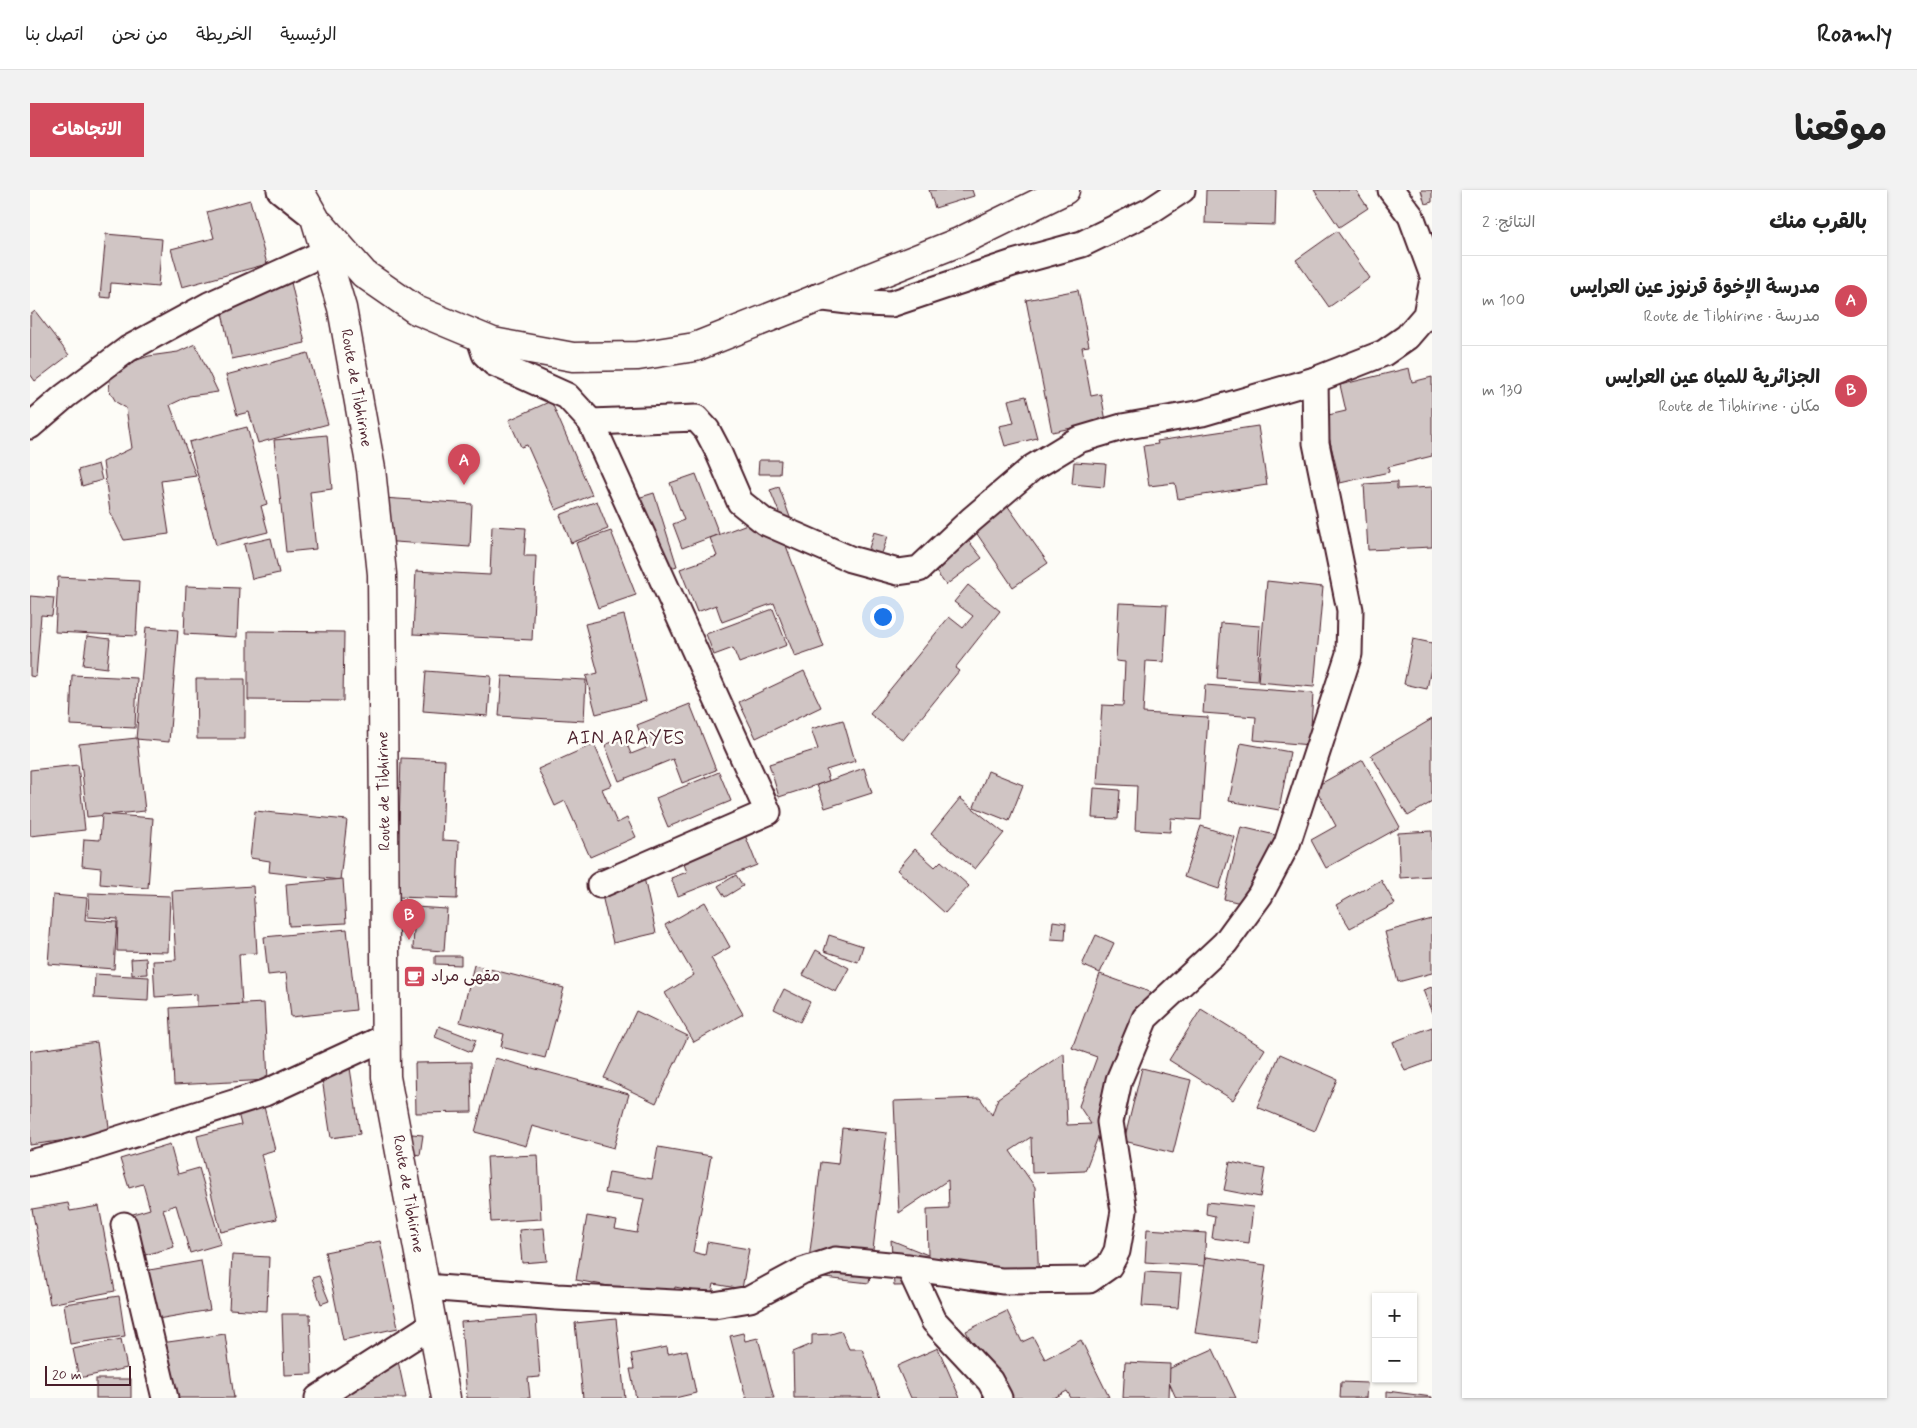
<!DOCTYPE html>
<html lang="ar">
<head>
<meta charset="utf-8">
<style>
	:root { --surface:#fff; --page:#f2f2f2; --text:#222; --muted:#767676; --line:#e0e0e0; --accent:#d1495b }
	body { margin:0; font-family:Mynerve,"Playpen Sans Arabic",sans-serif; background:var(--page); color:var(--text); direction:rtl }
	.controls { position:absolute; right:15px; bottom:15px; display:grid; overflow:hidden; border-radius:0px; box-shadow:0 1px 4px #0004 }
	.controls button { width:45px; height:45px; display:grid; place-items:center; padding:0; border:0; border-bottom:1px solid var(--line); background:var(--surface); color:var(--text); font:25px sans-serif }
	.scale { position:absolute; left:15px; bottom:12px; width:86px; box-sizing:border-box; padding-left:5px; border:2px solid #4a1f2b; border-top:0; font-size:14px; line-height:18px; white-space:nowrap; color:#4a1f2b; -webkit-text-stroke:4px #fdfcf7; paint-order:stroke }
	.you { position:absolute; left:852px; top:426px; width:18px; height:18px; margin:-12px; border:4px solid #fff; border-radius:50%; background:#1a73e8; box-shadow:0 0 0 8px #1a73e833 }
	.badge { display:grid; place-items:center; width:32px; height:32px; border-radius:50%; background:var(--accent); color:#fff; font-size:16px; font-weight:700 }
	.pin { position:absolute; translate:-50% -41px; filter:drop-shadow(0 1px 2px #0008) }
	.pin::after { content:''; position:absolute; top:26px; width:18px; height:15px; background:inherit; clip-path:polygon(0 0,100% 0,50% 100%) }
	.list { margin:0; padding:0; list-style:none }
	h2 { display:flex; justify-content:space-between; align-items:center; height:65px; margin:0; padding:0 20px; font-size:21px }
	h2 small { font-size:16px; font-weight:400; color:var(--muted) }
	.list li { display:grid; grid-template-columns:32px 1fr auto; gap:15px; align-items:center; box-sizing:border-box; height:90px; padding:0 20px; border-top:1px solid var(--line) }
	.list b { display:block; font-size:19px; white-space:nowrap }
	.list p { margin:0; font-size:16px; white-space:nowrap; color:var(--muted) }
	.list em { font-size:16px; font-style:normal; color:var(--muted) }
	.map { position:relative; flex:none; width:1402px; height:1208px; overflow:hidden; direction:ltr; border-radius:0px }
	header { display:flex; align-items:center; gap:30px; box-sizing:border-box; height:70px; padding:0 25px; background:var(--surface); border-bottom:1px solid var(--line) }
	header strong { font-size:24px }
	nav { display:flex; gap:28px; margin-inline-start:auto; font-size:18px }
	.intro { display:flex; align-items:center; justify-content:space-between; box-sizing:border-box; height:120px; padding:0 30px }
	h1 { margin:0; font-size:35px }
	.button { padding:12px 22px; border-radius:0px; background:var(--accent); color:#fff; font-size:18px; font-weight:700 }
	main { display:flex; gap:30px; padding:0 30px }
	aside { flex:1; background:var(--surface); border-radius:0px; box-shadow:0 1px 4px #0004 }
	.map>svg:first-child { display:block }
</style>
</head>
<body>
<header>
<strong>Roamly</strong>
<nav><a>الرئيسية</a><a>الخريطة</a><a>من نحن</a><a>اتصل بنا</a></nav>
</header>
<div class="intro"><h1>موقعنا</h1><a class="button">الاتجاهات</a></div>
<main>
<aside>
<h2>بالقرب منك<small>النتائج: 2</small></h2>
<ul class="list">
<li><span class="badge">A</span><div><b>مدرسة الإخوة قرنوز عين العرايس</b><p>مدرسة · Route de Tibhirine</p></div><em>100 m</em></li>
<li><span class="badge">B</span><div><b>الجزائرية للمياه عين العرايس</b><p>مكان · Route de Tibhirine</p></div><em>130 m</em></li>
</ul>
</aside>
<div class="map">
<svg width="1402" height="1208" viewBox="0 0 1402 1208">
	<rect width="100%" height="100%" fill="#fdfcf7"/>
	<filter id="ink" filterUnits="userSpaceOnUse"><feTurbulence type="fractalNoise" baseFrequency=".02" numOctaves="2"/><feDisplacementMap in="SourceGraphic" scale="10" xChannelSelector="R" yChannelSelector="G"/><feConvolveMatrix kernelMatrix="1 2 1 2 8 2 1 2 1" color-interpolation-filters="sRGB"/></filter>
	<g filter="url(#ink)">
		<!-- building -->
		<g fill="#d0c5c4" stroke="#4a1f2b">
			<polygon points="899,0 942,0 944,6 905,18"/>
			<polygon points="1176,0 1246,0 1245,35 1175,33"/>
			<polygon points="1284,0 1326,0 1338,18 1309,37"/>
			<polygon points="1391,0 1402,0 1402,12 1395,14"/>
			<polygon points="220,10 237,74 152,97 141,59 184,48 177,22"/>
			<polygon points="1307,41 1340,88 1299,117 1266,70"/>
			<polygon points="76,44 132,49 128,97 81,93 80,108 70,107"/>
			<polygon points="260,88 275,153 202,169 188,104"/>
			<polygon points="1048,100 1059,156 1052,157 1061,206 1071,204 1076,231 1022,242 996,110"/>
			<polygon points="5,121 39,165 5,191 0,184 0,125"/>
			<polygon points="165,154 188,202 159,206 140,215 166,286 131,291 139,344 94,350 80,322 73,272 102,258 96,218 86,212 79,200 81,179 119,166 148,162"/>
			<polygon points="278,163 298,234 228,253 219,222 207,225 196,185"/>
			<polygon points="1379,178 1382,192 1402,187 1402,266 1358,277 1359,282 1310,293 1294,226 1316,221 1310,195"/>
			<polygon points="996,206 1007,248 975,256 969,236 984,233 978,210"/>
			<polygon points="521,211 562,305 526,320 497,255 491,257 479,230"/>
			<polygon points="1228,236 1237,295 1148,309 1145,293 1119,296 1113,256 1128,254 1127,251"/>
			<polygon points="217,237 237,314 231,316 238,342 186,355 159,252"/>
			<polygon points="297,245 302,299 280,302 286,359 256,362 244,250"/>
			<polygon points="729,270 751,270 750,284 728,284"/>
			<polygon points="1044,272 1076,274 1074,297 1042,294"/>
			<polygon points="68,274 72,290 52,296 48,280"/>
			<polygon points="666,284 689,344 652,358 643,334 654,330 640,293"/>
			<polygon points="1367,292 1367,299 1402,297 1402,357 1338,360 1334,294"/>
			<polygon points="749,297 765,341 752,345 794,457 765,467 744,413 692,432 686,415 667,422 650,379 687,366 680,348 749,322 740,300"/>
			<polygon points="624,303 647,376 624,383 601,310"/>
			<polygon points="353,308 442,314 440,357 350,351"/>
			<polygon points="567,311 578,339 541,353 530,325"/>
			<polygon points="977,315 1018,373 983,397 943,338"/>
			<polygon points="926,335 952,368 916,395 891,362"/>
			<polygon points="462,336 496,338 494,366 506,366 502,450 383,444 386,381 460,385"/>
			<polygon points="581,341 606,405 568,418 546,353"/>
			<polygon points="844,342 858,346 850,369 837,365"/>
			<polygon points="241,348 249,383 222,389 214,354"/>
			<polygon points="28,387 109,391 106,446 25,442"/>
			<polygon points="1237,391 1293,397 1284,497 1228,492"/>
			<polygon points="938,395 970,421 925,478 929,481 873,550 840,524 919,427 933,438 943,426 924,412"/>
			<polygon points="156,396 209,398 207,447 154,444"/>
			<polygon points="0,406 24,408 22,426 11,425 6,487 0,486"/>
			<polygon points="1089,413 1137,415 1134,472 1116,471 1113,523 1178,527 1171,630 1141,628 1140,642 1105,640 1107,596 1067,594 1072,515 1093,516 1095,472 1086,471"/>
			<polygon points="743,419 757,455 709,473 703,458 684,465 676,444"/>
			<polygon points="594,425 616,511 566,524 556,486 568,483 555,434"/>
			<polygon points="1191,433 1230,436 1227,491 1187,488"/>
			<polygon points="116,437 148,440 139,552 106,549"/>
			<polygon points="218,441 314,442 313,511 218,510"/>
			<polygon points="57,446 80,449 77,478 53,475"/>
			<polygon points="1383,449 1402,453 1402,473 1397,499 1374,494"/>
			<polygon points="396,481 461,486 458,526 393,521"/>
			<polygon points="774,481 791,517 726,548 709,512"/>
			<polygon points="42,485 107,488 105,538 40,535"/>
			<polygon points="472,486 556,490 554,531 469,526"/>
			<polygon points="166,489 215,489 215,549 167,549"/>
			<polygon points="1175,495 1283,503 1280,555 1224,550 1226,527 1173,523"/>
			<polygon points="660,514 686,580 652,593 643,569 589,591 575,555 594,547 601,564 616,558 607,535"/>
			<polygon points="1402,529 1402,612 1378,626 1341,565"/>
			<polygon points="813,530 825,571 796,580 799,591 749,607 739,574 788,559 781,539"/>
			<polygon points="107,548 115,621 57,627 49,554"/>
			<polygon points="1211,553 1260,562 1249,620 1199,611"/>
			<polygon points="564,554 582,595 572,599 587,633 597,628 606,647 560,667 535,611 525,616 508,579"/>
			<polygon points="371,568 415,570 412,650 429,651 427,709 367,707"/>
			<polygon points="1333,570 1370,637 1296,678 1281,650 1306,636 1285,597"/>
			<polygon points="48,575 55,640 0,646 0,580"/>
			<polygon points="834,578 842,603 795,618 787,595"/>
			<polygon points="958,581 993,595 979,631 944,617"/>
			<polygon points="689,582 701,611 638,637 626,608"/>
			<polygon points="1064,598 1090,600 1088,629 1062,628"/>
			<polygon points="930,608 974,643 945,679 901,644"/>
			<polygon points="225,621 317,630 310,690 239,682 240,671 220,668"/>
			<polygon points="72,624 123,628 118,698 70,694 71,678 52,676 54,649 70,650"/>
			<polygon points="1171,636 1205,647 1189,699 1154,687"/>
			<polygon points="1211,637 1258,648 1228,717 1194,709"/>
			<polygon points="1402,641 1402,686 1370,688 1368,643"/>
			<polygon points="715,645 727,675 648,706 641,688 657,682 652,669"/>
			<polygon points="885,659 905,677 911,671 939,696 915,723 867,680"/>
			<polygon points="610,669 626,743 583,753 566,679"/>
			<polygon points="706,685 713,696 695,707 688,696"/>
			<polygon points="313,689 316,733 259,736 256,694"/>
			<polygon points="1351,690 1365,714 1320,738 1306,715"/>
			<polygon points="223,696 227,763 209,764 212,814 167,817 167,804 125,807 123,771 146,770 142,701"/>
			<polygon points="59,703 140,706 138,762 87,761 88,729 58,727"/>
			<polygon points="23,705 57,708 55,730 87,732 84,779 18,774"/>
			<polygon points="675,712 700,757 681,768 713,824 664,852 635,803 664,785 635,735"/>
			<polygon points="385,717 417,719 414,761 383,759"/>
			<polygon points="1402,729 1402,783 1368,792 1355,742"/>
			<polygon points="1023,731 1036,733 1035,750 1021,749"/>
			<polygon points="317,739 326,820 261,827 256,783 238,785 234,747"/>
			<polygon points="799,745 833,756 828,772 794,761"/>
			<polygon points="1066,745 1084,753 1070,783 1052,775"/>
			<polygon points="786,760 819,778 806,802 773,785"/>
			<polygon points="405,766 431,766 431,775 405,774"/>
			<polygon points="116,768 117,784 102,785 101,769"/>
			<polygon points="444,775 534,798 515,868 471,857 474,844 430,832"/>
			<polygon points="65,784 119,787 118,811 64,808"/>
			<polygon points="1070,784 1123,803 1055,981 1002,983 1001,947 980,961 1005,997 1009,1093 864,1096 861,1050 898,1065 897,1019 919,1018 918,990 869,1023 864,911 950,908 962,925 968,908 1034,863 1037,935 1061,934 1049,916 1067,867 1042,858"/>
			<polygon points="1402,797 1402,823 1393,800"/>
			<polygon points="754,799 780,812 770,832 744,819"/>
			<polygon points="234,813 238,890 144,895 140,818"/>
			<polygon points="1171,819 1235,859 1203,910 1139,870"/>
			<polygon points="606,821 658,846 626,913 574,888"/>
			<polygon points="409,836 446,850 441,862 405,847"/>
			<polygon points="1402,837 1402,871 1375,881 1363,852"/>
			<polygon points="67,852 80,944 0,955 0,861"/>
			<polygon points="1250,864 1307,889 1285,941 1227,917"/>
			<polygon points="465,868 599,904 584,958 502,936 496,956 445,942"/>
			<polygon points="441,872 442,922 386,923 385,873"/>
			<polygon points="320,878 330,944 301,948 291,882"/>
			<polygon points="1112,878 1161,890 1143,963 1094,951"/>
			<polygon points="232,909 245,960 231,964 247,1029 191,1042 167,946 211,935 206,915"/>
			<polygon points="812,938 857,943 839,1093 777,1086 791,972 808,974"/>
			<polygon points="382,944 393,945 390,965 379,963"/>
			<polygon points="140,954 148,984 169,978 191,1054 160,1063 146,1015 133,1019 144,1057 108,1067 96,1026 120,1019 113,994 99,998 90,969"/>
			<polygon points="628,957 681,966 663,1062 675,1065 677,1052 719,1059 712,1099 684,1094 682,1104 645,1097 643,1108 546,1090 557,1026 587,1031 585,1039 607,1043 614,1009 575,1003 579,982 622,989"/>
			<polygon points="508,965 511,1029 461,1032 457,967"/>
			<polygon points="1200,972 1235,979 1230,1007 1194,1000"/>
			<polygon points="1177,1012 1223,1017 1219,1053 1182,1048 1185,1026 1176,1024"/>
			<polygon points="38,1013 40,1021 69,1016 85,1101 20,1114 2,1019"/>
			<polygon points="514,1038 517,1071 492,1073 489,1040"/>
			<polygon points="1117,1039 1176,1043 1174,1076 1115,1072"/>
			<polygon points="350,1051 368,1138 313,1150 295,1062"/>
			<polygon points="202,1065 239,1067 237,1121 199,1119"/>
			<polygon points="1176,1067 1236,1075 1226,1151 1165,1143"/>
			<polygon points="171,1071 180,1120 116,1131 108,1082"/>
			<polygon points="1115,1082 1151,1084 1148,1118 1112,1116"/>
			<polygon points="289,1086 299,1111 291,1114 282,1088"/>
			<polygon points="89,1106 95,1146 40,1154 34,1114"/>
			<polygon points="977,1121 992,1152 1003,1147 1015,1169 1051,1150 1079,1207 1041,1208 1037,1201 1024,1208 970,1208 936,1141"/>
			<polygon points="252,1124 280,1124 282,1184 254,1185"/>
			<polygon points="506,1126 510,1187 498,1188 500,1208 437,1208 431,1132"/>
			<polygon points="586,1129 595,1208 553,1208 545,1133"/>
			<polygon points="811,1141 819,1159 832,1159 850,1208 764,1208 763,1162 782,1154 782,1145 801,1144"/>
			<polygon points="713,1143 715,1151 728,1148 744,1208 716,1208 700,1146"/>
			<polygon points="195,1144 204,1208 139,1208 131,1153"/>
			<polygon points="91,1149 97,1178 49,1188 43,1159"/>
			<polygon points="637,1157 638,1164 657,1160 666,1203 645,1208 606,1208 600,1179 604,1179 601,1164"/>
			<polygon points="908,1158 930,1208 881,1208 867,1176"/>
			<polygon points="1183,1159 1206,1208 1146,1208 1134,1181"/>
			<polygon points="368,1171 376,1208 299,1208 295,1188"/>
			<polygon points="1095,1172 1140,1174 1139,1208 1093,1208"/>
			<rect x="66" y="1189" width="35" height="19"/>
			<polygon points="1311,1192 1337,1193 1336,1208 1310,1208"/>
			<polygon points="1357,1201 1402,1207 1402,1208 1357,1208"/>
		</g>
		<g fill="none" stroke-linecap="round" stroke-linejoin="round">
			<defs>
				<g id="street">
					<polyline points="250,0 283,26"/>
					<polyline points="1361,0 1381,26 1402,83"/>
					<polyline points="786,107 834,113 861,114 983,73 1052,54 1120,21 1152,0"/>
					<polyline points="449,146 455,164 464,173 537,206 561,232 738,622 570,695"/>
					<polyline points="561,232 666,228 677,240 687,259 710,312 735,332 820,369 868,382 889,379 941,330 1002,278 1048,250 1092,237 1172,223 1285,190 1354,163 1377,147 1396,125 1402,94"/>
					<polyline points="0,236 35,206 98,159 179,115 296,62"/>
					<polyline points="0,973 57,959 235,903 356,847"/>
					<polyline points="94,1035 135,1208"/>
					<polyline points="879,1077 904,1131 960,1191 969,1208"/>
					<polyline points="395,1097 527,1107 684,1115 720,1109 772,1081 805,1070 870,1076 972,1091 1059,1090 1079,1076 1087,1061 1094,1021 1080,932 1089,890 1115,828 1195,753 1230,705 1257,654 1319,464 1320,420 1286,253 1285,190"/>
					<polyline points="288,1208 402,1135"/>
				</g>
				<g id="secondary">
					<polyline points="269,0 285,28 312,118 341,279 352,384 356,887 416,1208"/>
					<polyline points="291,35 334,84 386,120 463,152 543,167 608,166 665,157 929,52 1035,0"/>
				</g>
			</defs>
			<!-- street casing -->
			<use href="#street" stroke="#4a1f2b" stroke-width="29"/>
			<!-- secondary casing -->
			<use href="#secondary" stroke="#4a1f2b" stroke-width="31"/>
			<!-- street -->
			<use href="#street" stroke="#fdfcf7" stroke-width="25"/>
			<!-- secondary -->
			<use href="#secondary" stroke="#fdfcf7" stroke-width="28"/>
		</g>
	</g>
	<!-- icons -->
	<defs>
		<symbol id="cafe-square" viewBox="-11 -11 22 22"><rect x="-9" y="-9" width="18" height="18" rx="4" fill="#d1495b" stroke="#fdfcf7"/><path d="M-5.5-4.5H6V0H3Q3 3.5 0 3.5H-2.5Q-5.5 3.5-5.5 0ZM3-3.2v2h1.7v-2ZM-6 4.5H4V6H-6Z" fill="#fff"/></symbol>
	</defs>
	<g fill-rule="evenodd">
		<use href="#cafe-square" x="372" y="774" width="25" height="25"/>
	</g>
	<g text-anchor="middle" dominant-baseline="central" stroke-width="5" stroke-linejoin="round" paint-order="stroke">
		<!-- street labels -->
		<g font-size="16" fill="#4a1f2b" stroke="#fdfcf7">
			<text transform="translate(326 198) rotate(80)">Route de Tibhirine</text>
			<text transform="translate(354 601) rotate(-91)">Route de Tibhirine</text>
			<text transform="translate(378 1004) rotate(80)">Route de Tibhirine</text>
		</g>
		<!-- poi labels -->
		<g font-size="16" fill="#4a1f2b" stroke="#fdfcf7" text-anchor="start">
			<text x="401" y="786">مقهى مراد</text>
		</g>
		<!-- quarter labels -->
		<g font-size="19" letter-spacing="1" fill="#4a1f2b" stroke="#fdfcf7">
			<text x="596" y="548">AIN ARAYES</text>
		</g>
	</g>
</svg>
<div class="controls">
<button>+</button>
<button>−</button>
</div>
<div class="scale">20 m</div>
<div class="you"></div>
<div class="pin badge" style="left:434px;top:295px">A</div>
<div class="pin badge" style="left:379px;top:750px">B</div>
</div>
</main>
</body>
</html>
